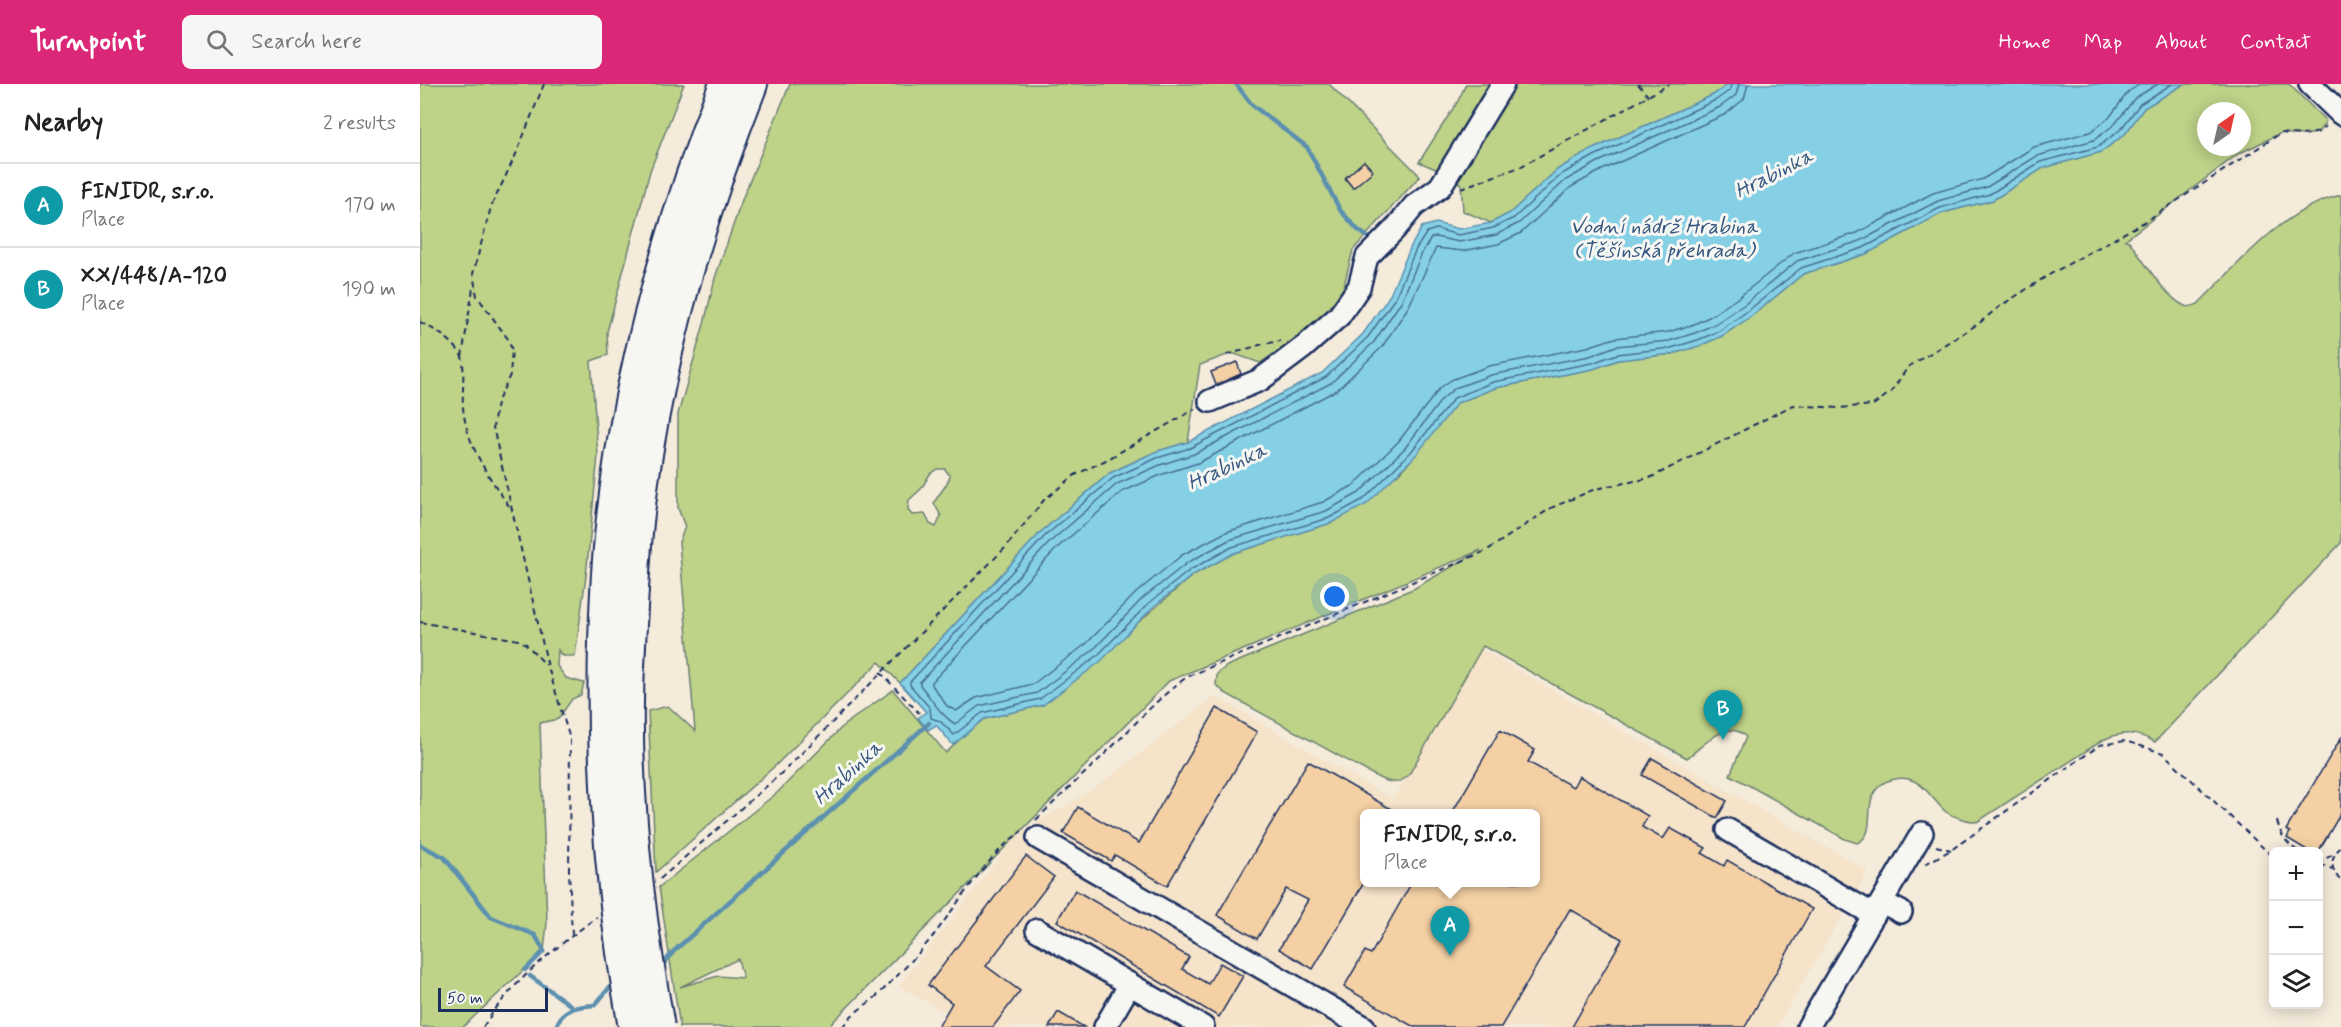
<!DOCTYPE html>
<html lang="en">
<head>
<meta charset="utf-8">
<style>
	:root { --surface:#fff; --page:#f6f6f6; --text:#222; --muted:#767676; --line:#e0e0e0; --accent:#db2777 }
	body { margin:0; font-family:Mynerve,sans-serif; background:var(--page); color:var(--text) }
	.controls { position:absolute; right:18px; bottom:18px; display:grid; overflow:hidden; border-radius:9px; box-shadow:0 3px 15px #0003 }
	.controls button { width:54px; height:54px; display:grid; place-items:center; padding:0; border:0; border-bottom:2px solid var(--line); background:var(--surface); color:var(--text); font:30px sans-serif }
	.compass { position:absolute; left:1777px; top:18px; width:54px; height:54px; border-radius:50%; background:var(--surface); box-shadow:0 3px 15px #0003; rotate:34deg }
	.scale { position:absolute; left:18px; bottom:15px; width:110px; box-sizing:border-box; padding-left:6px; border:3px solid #1b2f5e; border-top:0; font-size:16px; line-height:21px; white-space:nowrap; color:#1b2f5e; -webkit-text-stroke:4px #f6f6f2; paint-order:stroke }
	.you { position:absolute; left:915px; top:513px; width:21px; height:21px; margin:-15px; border:4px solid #fff; border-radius:50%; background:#1a73e8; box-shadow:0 0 0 9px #1a73e833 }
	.badge { display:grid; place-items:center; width:39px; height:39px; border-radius:50%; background:var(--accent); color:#fff; font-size:20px; font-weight:700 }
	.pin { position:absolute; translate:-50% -50px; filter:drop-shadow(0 2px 3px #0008) }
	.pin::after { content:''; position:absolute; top:32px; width:21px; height:18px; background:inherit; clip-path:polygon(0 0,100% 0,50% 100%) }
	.popup { position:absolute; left:940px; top:725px; width:180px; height:78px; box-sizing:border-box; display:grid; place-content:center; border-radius:9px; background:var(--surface); filter:drop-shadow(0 2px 4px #0005); font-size:20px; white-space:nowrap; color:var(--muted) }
	.popup b { font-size:22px; color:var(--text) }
	.popup::after { content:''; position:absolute; left:50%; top:100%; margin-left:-12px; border:12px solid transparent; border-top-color:var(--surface) }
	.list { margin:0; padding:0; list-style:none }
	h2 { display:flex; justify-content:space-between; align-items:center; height:78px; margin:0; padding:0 24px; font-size:26px }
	h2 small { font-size:20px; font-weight:400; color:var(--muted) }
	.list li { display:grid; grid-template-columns:39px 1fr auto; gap:18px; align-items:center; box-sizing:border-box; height:84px; padding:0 24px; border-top:2px solid var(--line) }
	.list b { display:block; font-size:22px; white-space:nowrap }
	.list p { margin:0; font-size:20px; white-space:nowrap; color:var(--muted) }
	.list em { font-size:20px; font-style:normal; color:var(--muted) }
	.icon { flex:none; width:33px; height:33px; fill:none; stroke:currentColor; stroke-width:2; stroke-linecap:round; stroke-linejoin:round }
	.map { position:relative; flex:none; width:1921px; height:943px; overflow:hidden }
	header { display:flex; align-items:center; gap:36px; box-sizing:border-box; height:84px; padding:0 30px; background:var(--accent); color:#fff }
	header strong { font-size:28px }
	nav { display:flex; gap:33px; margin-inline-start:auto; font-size:21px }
	.search { width:420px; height:54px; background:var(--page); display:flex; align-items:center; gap:15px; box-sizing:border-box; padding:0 21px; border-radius:9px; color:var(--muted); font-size:22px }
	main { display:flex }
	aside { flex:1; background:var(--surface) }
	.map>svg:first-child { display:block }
</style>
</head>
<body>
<header>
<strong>Turnpoint</strong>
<div class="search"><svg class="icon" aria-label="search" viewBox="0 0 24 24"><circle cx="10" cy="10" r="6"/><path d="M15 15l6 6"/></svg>Search here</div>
<nav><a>Home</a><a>Map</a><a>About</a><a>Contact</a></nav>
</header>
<main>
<aside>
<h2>Nearby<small>2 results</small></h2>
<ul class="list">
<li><span class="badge" style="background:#0f9aa8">A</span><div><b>FINIDR, s.r.o.</b><p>Place</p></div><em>170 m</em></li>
<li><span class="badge" style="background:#0f9aa8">B</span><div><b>XX/448/A-120</b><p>Place</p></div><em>190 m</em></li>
</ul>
</aside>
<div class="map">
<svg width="1921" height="943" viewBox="0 0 1921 943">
	<rect width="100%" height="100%" fill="#f5ebdb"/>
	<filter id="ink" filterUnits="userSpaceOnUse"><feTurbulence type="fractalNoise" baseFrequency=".0167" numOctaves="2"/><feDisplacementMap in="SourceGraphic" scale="12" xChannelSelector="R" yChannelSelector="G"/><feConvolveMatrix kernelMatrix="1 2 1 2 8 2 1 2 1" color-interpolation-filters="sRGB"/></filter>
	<g filter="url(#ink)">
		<!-- built -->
		<path fill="#f5e3ca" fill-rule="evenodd" d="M1061,565L1448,787L1357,943H551L479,902L597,751L676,703L795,612L972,715L988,692ZM944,730H1116V798H944Z"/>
		<!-- green -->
		<g fill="#bed288" stroke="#6c8073" stroke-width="1.5" fill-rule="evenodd">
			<polygon points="0,0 264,0 230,87 187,248 188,271 171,277 178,372 166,492 155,572 142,572 138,566 137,582 146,594 164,599 161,611 152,615 138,635 120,639 127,839 124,867 43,943 0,943"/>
			<path d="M370,0H909L1000,92L933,166L922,209L896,241L840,279L812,269L780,281L768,358L735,368L690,389L621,448L480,599L459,578L356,681L236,788L228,627L248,622L275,647L259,458L265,443L258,424V330L284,240L295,194L323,113ZM517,385H525L530,392C526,405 519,408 514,419L521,432L516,443L510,440L505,430L492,431L488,426L489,416L501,405L510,390Z"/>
			<polygon points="1046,0 1309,0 1293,11 1171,66 1138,85 1090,129 1071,139 1043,127 1041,100 1018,86 999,78 1038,17"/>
			<path d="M1764,0H1869L1906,37L1898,49L1883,51L1861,49L1818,70L1705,156L1709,157C1722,174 1745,214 1765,222C1770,224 1773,222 1778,220C1820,179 1862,125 1921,111V459L1735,658C1717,648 1702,647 1683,656L1557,738C1546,736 1535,734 1526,728C1510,714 1501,690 1475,695C1471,696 1465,697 1462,700C1439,717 1460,749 1437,759L1425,755L1310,691L1326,653C1308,633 1283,662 1267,674L1063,562L988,692C978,701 971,699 959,694L805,609L796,601L797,590L807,582L995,504L1061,466L749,597L408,943H260L239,803L358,708L424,641L473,606L526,669L550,645L564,635L623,621L773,491L814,469L911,439L982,387L1037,319L1075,304L1173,285L1198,276L1252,270L1279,262L1302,252L1333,231L1383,190L1446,170L1522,129L1573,116L1623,84L1681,68L1705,50L1724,24ZM1786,27H1822V63H1786ZM318,875L323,894L298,892L260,903Z"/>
		</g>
		<!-- water -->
		<polygon fill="#86d0e6" stroke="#5b90b0" stroke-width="1.5" points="1309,0 1764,0 1724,24 1705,50 1681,68 1623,84 1573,116 1522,129 1446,170 1383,190 1333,231 1302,252 1279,262 1252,270 1198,276 1173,285 1075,304 1037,319 995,372 947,420 911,439 814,469 773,491 732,524 681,577 623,621 564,635 533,661 516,641 508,646 498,634 506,628 480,599 621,448 690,389 735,368 768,358 902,289 943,250 970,211 991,162 1002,143 1016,139 1039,145 1071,139 1090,129 1138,85 1171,66 1293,11"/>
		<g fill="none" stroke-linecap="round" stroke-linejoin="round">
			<!-- shore -->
			<g stroke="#466f94" stroke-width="1.5">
				<polyline points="1311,0 1310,6 1296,16 1174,72 1142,90 1094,134 1073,144 1039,151 1016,145 1007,148 996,165 975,214 948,253 906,293 770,364 737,374 693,394 625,452 490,598 490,601 510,624 511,634 520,637 534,651 562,629 620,615 677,572 728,520 770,486 812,463 909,434 944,415 990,369 1034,314 1073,298 1172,279 1197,270 1251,264 1278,256 1299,247 1329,226 1381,184 1443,164 1520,124 1570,110 1620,78 1678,63 1701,45 1720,20 1752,0"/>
				<path d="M1319,0L1316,11L1300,23L1178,78L1146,96L1099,139L1076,151L1039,158L1016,153L1011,154L1002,169L981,218L954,258L911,299L774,370L740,381L697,400L630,458L500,598V601C512,615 520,631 535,640L559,622L617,609L672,567L723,514L767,479L809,456L906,427L939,409L985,364L1022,315L1035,304L1071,291L1170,272L1196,262L1249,257L1275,249L1295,240L1325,220L1377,177L1440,157L1518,117L1567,103L1617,72L1674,56L1695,40L1715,14L1738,0"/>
				<polyline points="1328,0 1324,15 1306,30 1182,86 1151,103 1101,149 1078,160 1043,167 1016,164 989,222 962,263 917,306 778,379 743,390 702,408 637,464 512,598 512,601 527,622 536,627 556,614 613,600 666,560 717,508 762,471 806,448 903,418 934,401 978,358 1020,304 1031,296 1069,282 1167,263 1195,254 1248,248 1272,241 1291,232 1319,213 1374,169 1437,149 1513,109 1563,95 1614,63 1670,48 1689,34 1708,8 1720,0"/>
			</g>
			<!-- stream -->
			<g stroke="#5b90b0" stroke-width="4.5">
				<polyline points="816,0 832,21 887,63 920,126 938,146 952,156"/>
				<polyline points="0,761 24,773 71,833 115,851 124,867 105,886"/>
				<polyline points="240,884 254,867 509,639"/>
				<polyline points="110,892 153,923"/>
				<path d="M136,943C144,922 155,923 175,921L190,903L196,902"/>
			</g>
		</g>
		<!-- building -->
		<g fill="#f4d0a4" stroke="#1b2f5e" stroke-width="1.5">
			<polygon points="944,77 953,87 933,104 925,94"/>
			<polygon points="817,278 821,290 796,301 791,288"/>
			<polygon points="797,624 837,648 747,802 695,771 691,777 643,749 658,723 719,759"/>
			<polygon points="1080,646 1115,666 1108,678 1153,703 1159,692 1228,732 1222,743 1243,755 1250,744 1286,764 1282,769 1304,782 1307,776 1392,825 1325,943 1152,943 1202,855 1150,825 1081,943 994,943 924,903 945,867 951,870 992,798 1116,798 1116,729 1032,729"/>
			<polygon points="1921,654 1921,729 1898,768 1890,768 1867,754 1870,748 1866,746"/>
			<polygon points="1232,674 1307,717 1297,734 1222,691"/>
			<polygon points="888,677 978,729 945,729 945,797 893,885 859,865 888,816 866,805 837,855 797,831"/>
			<polygon points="606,772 634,793 566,882 600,907 573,943 518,943 532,919 508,901"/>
			<polygon points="655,806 769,873 762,885 788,900 800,879 823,892 799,933 637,837"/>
			<polygon points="638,928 664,943 629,943"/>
		</g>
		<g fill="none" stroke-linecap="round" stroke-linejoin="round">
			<defs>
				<g id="minor">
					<polyline points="1890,0 1921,30"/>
					<polyline points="790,317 840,296 884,263 919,232 939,203 947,173 975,145 994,122 1020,103 1083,0"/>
					<polyline points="1308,746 1454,831"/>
					<polyline points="618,754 944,943"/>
					<polyline points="1462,818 1481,828"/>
					<polyline points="617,846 783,943"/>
					<polyline points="685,943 710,900"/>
					<polyline points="1388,943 1502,749"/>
				</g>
				<g id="highway">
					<path d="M185,559C186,527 187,495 190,464C204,304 248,149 306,0"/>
					<path d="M209,561C211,520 213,479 217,438C233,287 275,141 331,0"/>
				</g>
			</defs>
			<!-- minor casing -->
			<use href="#minor" stroke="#1b2f5e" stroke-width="26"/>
			<!-- highway casing -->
			<use href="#highway" stroke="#1b2f5e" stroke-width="36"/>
			<!-- path -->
			<g stroke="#1b2f5e" stroke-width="2" stroke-dasharray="6 4.5" stroke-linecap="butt">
				<polyline points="124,0 97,68 71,123 53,190 57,212 88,255 92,266 90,291 77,319 73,343 128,583 150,655 149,786 152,851"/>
				<polyline points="1218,0 1228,12"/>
				<polyline points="1041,104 1100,83 1250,0"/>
				<path d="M0,238C15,246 34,256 42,273C45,280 42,312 43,323C46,360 68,392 89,422"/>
				<polyline points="807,271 843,260 860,257"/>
				<polyline points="42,273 53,204"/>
				<polyline points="0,538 98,556 106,560 126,581"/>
				<polyline points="460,588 499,629"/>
				<path d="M616,736C643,709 672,683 699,656C721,634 741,611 767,593L1066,467L1131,424L1175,405L1230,394L1373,321L1418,324L1453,321L1471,308L1488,283L1558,240L1579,223L1627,192L1726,137L1861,49C1878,51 1893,54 1906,42"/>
				<path d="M1857,737C1861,752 1866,759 1879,768"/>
				<polyline points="1516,762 1531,766"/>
				<path d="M1921,763C1909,774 1910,785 1921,797"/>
				<polyline points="1505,780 1531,766 1680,661 1705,657 1743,669 1854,774"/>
				<polyline points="1898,780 1913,770"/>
				<polyline points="1900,780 1912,785"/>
				<polyline points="240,795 364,687 585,464 624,416 655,391 688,375 775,325"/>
				<path d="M63,943C92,897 134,865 177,833"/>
				<path d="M423,943C431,928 448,921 460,909C478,891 497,872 513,852C538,820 569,769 602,747"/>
			</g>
			<!-- minor -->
			<use href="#minor" stroke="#f6f6f2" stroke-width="21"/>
			<!-- highway -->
			<use href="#highway" stroke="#f6f6f2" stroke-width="32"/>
			<defs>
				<g id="highway-bridge">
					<path d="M185,559C182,688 192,816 215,943"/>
					<path d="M209,561C201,688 215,817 238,943"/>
				</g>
			</defs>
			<!-- highway-bridge casing -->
			<use href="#highway-bridge" stroke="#1b2f5e" stroke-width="36" stroke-linecap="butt"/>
			<!-- highway-bridge -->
			<use href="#highway-bridge" stroke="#f6f6f2" stroke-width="32"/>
		</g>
	</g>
	<g text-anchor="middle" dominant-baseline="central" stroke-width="6" stroke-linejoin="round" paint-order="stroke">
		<!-- water labels -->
		<g font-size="21" font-style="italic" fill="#365780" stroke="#f6f6f2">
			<text transform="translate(1354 90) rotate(-27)">Hrabinka</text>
			<text x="1244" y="143">Vodní nádrž Hrabina<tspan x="1244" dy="24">(Těšínská přehrada)</tspan></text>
			<text transform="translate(807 383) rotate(-25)">Hrabinka</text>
			<text transform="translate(428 689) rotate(-42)">Hrabinka</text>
		</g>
	</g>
</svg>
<div class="controls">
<button>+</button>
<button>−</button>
<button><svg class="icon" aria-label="layers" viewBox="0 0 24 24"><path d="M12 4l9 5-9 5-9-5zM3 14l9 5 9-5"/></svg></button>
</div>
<svg class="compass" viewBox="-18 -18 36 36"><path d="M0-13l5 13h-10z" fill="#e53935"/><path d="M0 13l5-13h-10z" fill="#767676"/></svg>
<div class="scale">50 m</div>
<div class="you"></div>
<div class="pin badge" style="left:1030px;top:872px;background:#0f9aa8">A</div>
<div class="popup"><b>FINIDR, s.r.o.</b>Place</div>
<div class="pin badge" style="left:1303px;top:656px;background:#0f9aa8">B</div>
</div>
</main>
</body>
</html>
